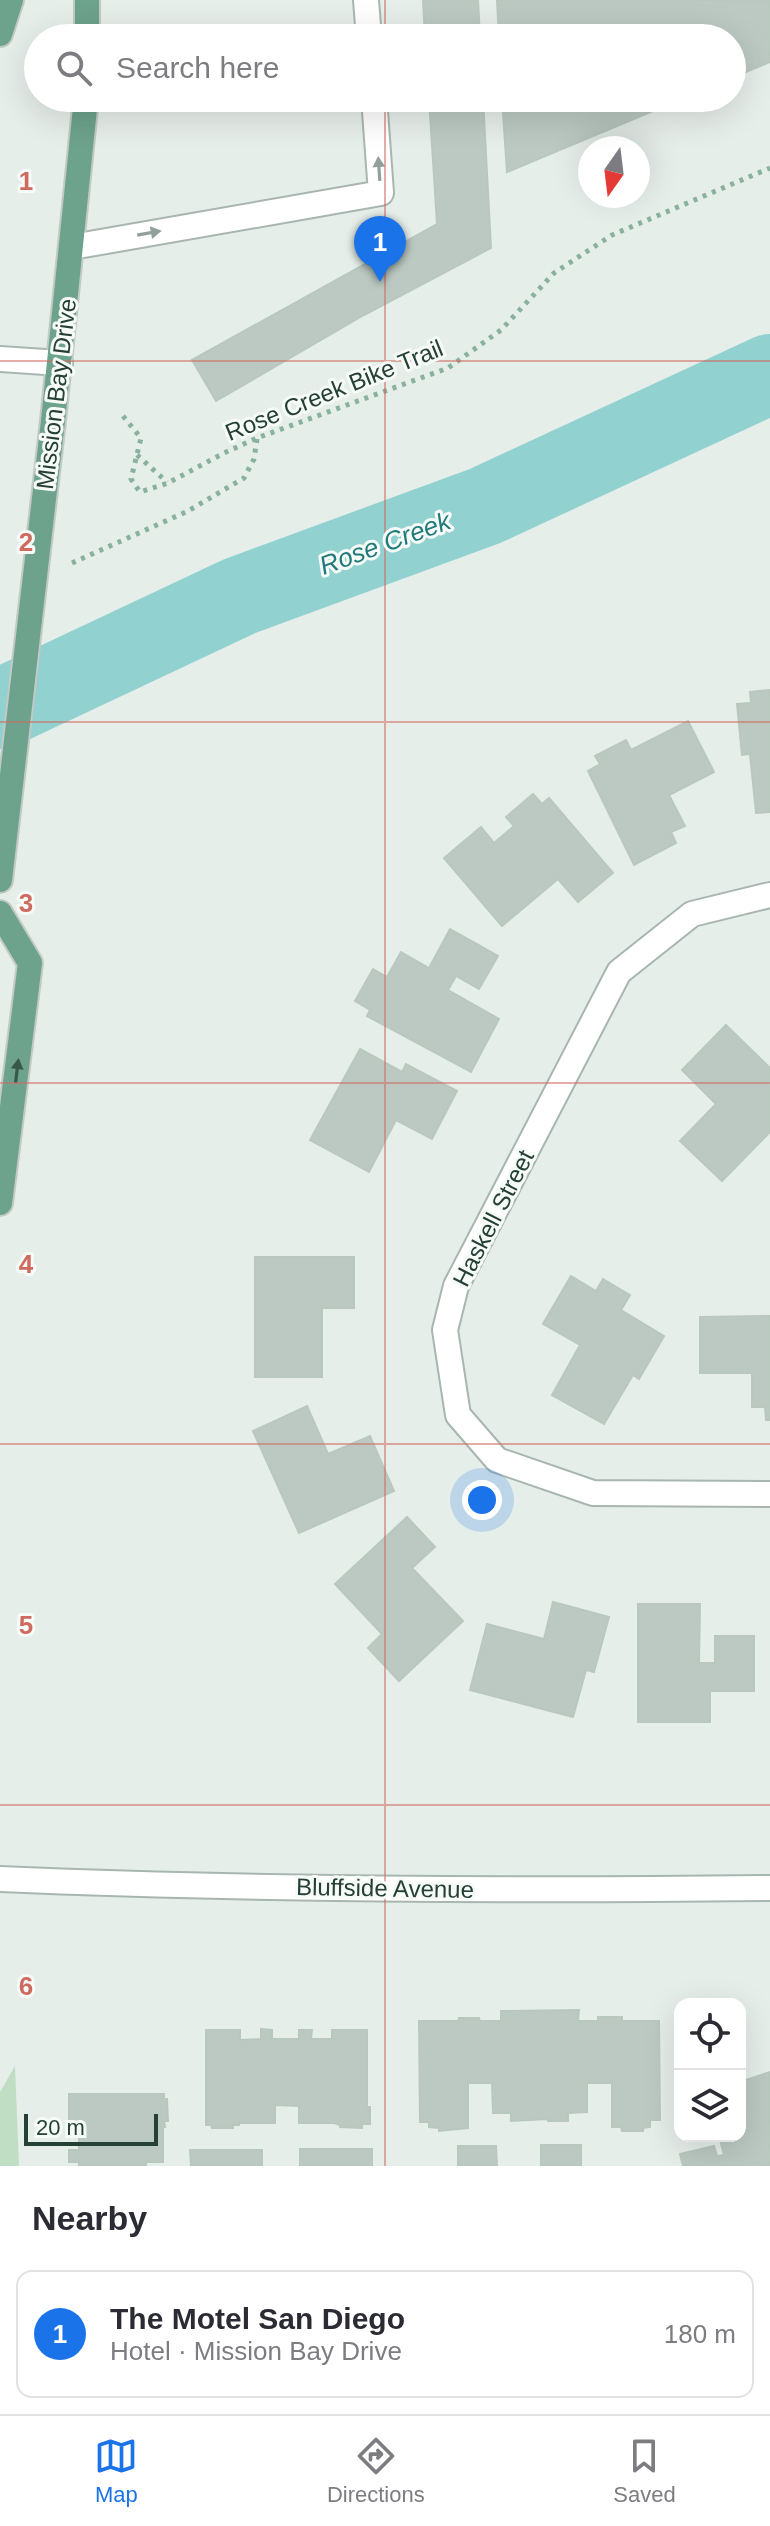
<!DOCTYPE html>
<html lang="en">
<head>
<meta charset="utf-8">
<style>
	:root { --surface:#fff; --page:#f7f7f7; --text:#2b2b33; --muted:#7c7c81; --line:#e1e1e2; --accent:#1a73e8 }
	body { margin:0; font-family:Helvetica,sans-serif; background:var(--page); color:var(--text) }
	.controls { position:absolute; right:24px; bottom:24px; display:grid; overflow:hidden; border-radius:16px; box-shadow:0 8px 32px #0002 }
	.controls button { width:72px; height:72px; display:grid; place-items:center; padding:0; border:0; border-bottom:2px solid var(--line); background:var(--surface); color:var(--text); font:40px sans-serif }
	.compass { position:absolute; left:578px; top:136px; width:72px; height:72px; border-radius:50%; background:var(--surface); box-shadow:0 8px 32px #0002; rotate:194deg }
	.scale { position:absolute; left:24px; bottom:20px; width:134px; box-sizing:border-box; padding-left:8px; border:4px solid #254035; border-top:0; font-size:22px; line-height:28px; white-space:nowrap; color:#254035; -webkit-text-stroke:6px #f7fbf8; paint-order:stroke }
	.you { position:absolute; left:482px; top:1500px; width:28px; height:28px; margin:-20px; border:6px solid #fff; border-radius:50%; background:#1a73e8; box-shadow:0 0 0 12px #1a73e833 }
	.badge { display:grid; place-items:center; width:52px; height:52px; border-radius:50%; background:var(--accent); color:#fff; font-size:26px; font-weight:700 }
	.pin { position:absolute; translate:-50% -66px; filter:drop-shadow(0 2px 4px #0008) }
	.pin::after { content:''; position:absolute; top:42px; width:28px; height:24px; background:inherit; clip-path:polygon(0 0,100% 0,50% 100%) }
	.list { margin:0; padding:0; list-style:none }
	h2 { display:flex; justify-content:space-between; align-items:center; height:104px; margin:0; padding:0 32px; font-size:34px }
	h2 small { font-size:26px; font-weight:400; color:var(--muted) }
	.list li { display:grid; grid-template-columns:52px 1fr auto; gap:24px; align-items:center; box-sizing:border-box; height:128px; margin:0 16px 16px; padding:0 16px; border:2px solid var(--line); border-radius:16px }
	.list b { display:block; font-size:30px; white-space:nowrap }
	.list p { margin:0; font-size:26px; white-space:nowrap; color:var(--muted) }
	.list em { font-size:26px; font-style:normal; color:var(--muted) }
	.icon { flex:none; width:44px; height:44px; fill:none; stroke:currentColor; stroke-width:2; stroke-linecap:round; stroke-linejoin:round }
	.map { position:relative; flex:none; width:770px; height:2166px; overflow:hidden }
	.search { position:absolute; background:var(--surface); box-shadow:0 8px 32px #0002; left:24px; right:24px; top:24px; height:88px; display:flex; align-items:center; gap:20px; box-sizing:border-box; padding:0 28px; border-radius:44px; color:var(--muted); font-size:30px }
	.sheet { height:248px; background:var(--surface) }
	nav { display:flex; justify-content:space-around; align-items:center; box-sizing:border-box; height:112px; border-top:2px solid var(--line); background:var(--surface); font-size:22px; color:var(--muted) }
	nav a { display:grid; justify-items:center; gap:4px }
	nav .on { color:var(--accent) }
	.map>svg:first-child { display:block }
</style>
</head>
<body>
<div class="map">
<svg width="770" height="2166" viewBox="0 0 770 2166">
	<rect width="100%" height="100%" fill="#e6eeea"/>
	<!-- green -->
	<polygon fill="#c0dec4" points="15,2066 19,2166 0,2166 0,2092"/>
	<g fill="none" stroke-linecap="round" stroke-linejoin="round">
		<!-- river -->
		<polyline stroke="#91d1d0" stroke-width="80" points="0,709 240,596 485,506 770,374"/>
	</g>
	<!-- building -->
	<g fill="#bbc9c2" stroke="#b9c8bf" stroke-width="2">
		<polygon points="423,0 478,0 480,38 425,38"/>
		<polygon points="497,0 770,0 770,62 732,78 732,38 499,38"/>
		<polygon points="429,98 483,98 491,248 364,315 216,401 192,360 437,224"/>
		<polygon points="502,98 684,98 507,172"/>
		<polygon points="770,690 770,812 756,813 750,754 742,755 737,704 751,703 750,692"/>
		<polygon points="688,721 714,772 669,795 685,826 671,832 676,843 634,865 588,771 600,764 595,756 626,740 631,750"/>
		<polygon points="533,794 542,804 549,798 613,873 578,902 558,879 502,926 444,858 481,827 494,843 514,826 506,817"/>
		<polygon points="450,929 498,956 479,989 456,976 448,990 499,1019 471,1072 367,1016 370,1010 355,1001 373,969 387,977 401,952 429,968"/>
		<polygon points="726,1025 770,1068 770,1132 722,1181 680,1141 716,1104 682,1070"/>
		<polygon points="360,1049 402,1072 406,1064 457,1091 432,1139 396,1120 369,1172 310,1140"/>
		<polygon points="255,1257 354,1257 354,1308 322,1308 322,1377 255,1377"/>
		<polygon points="571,1276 596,1291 603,1279 630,1295 621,1310 664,1336 639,1379 633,1375 604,1424 552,1395 580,1345 543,1324"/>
		<polygon points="770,1316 770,1420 766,1420 765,1407 752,1407 752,1373 700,1373 700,1317"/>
		<polygon points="307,1406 328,1454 370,1436 394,1491 299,1533 253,1431"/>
		<polygon points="407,1517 435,1547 412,1568 463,1621 399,1681 368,1648 382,1634 335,1584"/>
		<polygon points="553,1602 609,1617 594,1672 586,1670 573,1717 470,1690 487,1624 544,1639"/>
		<polygon points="638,1604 700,1604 699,1663 715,1663 715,1636 754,1636 754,1691 710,1691 710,1722 638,1722"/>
		<polygon points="579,2010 578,2021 598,2021 598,2017 622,2017 622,2021 659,2021 660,2120 650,2120 650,2127 643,2128 643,2131 622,2131 621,2127 612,2127 612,2083 587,2083 587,2112 568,2113 568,2121 548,2121 548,2119 511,2121 511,2113 493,2113 492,2083 468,2083 468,2128 439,2131 439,2128 429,2127 429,2122 420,2122 419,2021 458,2021 459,2018 479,2018 480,2021 501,2021 501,2011"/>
		<polygon points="261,2029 272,2030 272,2039 299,2039 299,2030 312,2030 311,2039 332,2039 332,2030 367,2030 367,2107 370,2107 370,2124 362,2124 362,2128 340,2127 340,2125 334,2123 299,2123 299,2106 275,2105 275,2123 239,2123 239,2125 233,2125 233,2128 212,2128 211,2125 206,2125 206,2030 240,2030 240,2040 261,2039"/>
		<polygon points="770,2072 770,2166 683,2166 680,2154 714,2146 717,2156 724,2155 719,2136 740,2136 740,2131 744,2130 740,2114 740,2082"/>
		<polygon points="69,2094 164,2094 164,2099 167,2099 168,2121 164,2121 165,2127 163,2127 163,2162 146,2162 146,2166 79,2166 79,2162 69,2162 69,2150 79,2150 79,2129 69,2129"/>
		<rect x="541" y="2145" width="40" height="21"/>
		<polygon points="458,2146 496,2146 497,2166 458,2166"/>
		<rect x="300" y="2149" width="72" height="17"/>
		<polygon points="190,2150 262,2150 262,2166 191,2166"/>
	</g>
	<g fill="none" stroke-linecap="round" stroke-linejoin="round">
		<defs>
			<g id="minor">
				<polyline points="366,0 369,38"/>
				<polyline points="72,247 381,193 374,98"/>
				<polyline points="0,359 60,363"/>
				<polyline points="770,895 692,914 619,972 456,1286 445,1330 458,1415 497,1460 593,1493 770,1494"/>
				<path d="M0,1879C257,1890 513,1891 770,1888"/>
			</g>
			<g id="major">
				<polyline points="0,34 11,0"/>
				<polyline points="87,38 87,0"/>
				<polyline points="53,421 86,98"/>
				<polyline points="0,880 30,619"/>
				<polyline points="0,913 30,963 0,1203"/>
			</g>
		</defs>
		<!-- minor casing -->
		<use href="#minor" stroke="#a8b6b0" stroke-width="28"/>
		<!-- major casing -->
		<use href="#major" stroke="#c2cac6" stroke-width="28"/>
		<!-- path -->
		<g stroke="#88b19e" stroke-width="5" stroke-dasharray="4 6" stroke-linecap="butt">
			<polyline points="123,416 141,438 131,479 140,492 168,483 224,453 257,438 448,368 501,330 554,273 612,235 770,168"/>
			<polyline points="137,455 167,482"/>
			<polyline points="72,563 188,511 244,478 254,459 257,439"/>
		</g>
		<!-- minor -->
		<use href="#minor" stroke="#fff" stroke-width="24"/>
		<!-- major -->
		<use href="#major" stroke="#6da28c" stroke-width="24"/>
		<defs>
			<polyline id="major-bridge" points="30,619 53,421"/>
		</defs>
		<!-- major-bridge casing -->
		<use href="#major-bridge" stroke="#c2cac6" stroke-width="28" stroke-linecap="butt"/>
		<!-- major-bridge -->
		<use href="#major-bridge" stroke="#6da28c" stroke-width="24"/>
	</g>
	<!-- one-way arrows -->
	<defs><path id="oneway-solid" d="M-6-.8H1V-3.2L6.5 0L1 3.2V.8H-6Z" transform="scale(2)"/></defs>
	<g fill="#92a09a">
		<use href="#oneway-solid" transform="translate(379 169) rotate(-94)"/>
		<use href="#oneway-solid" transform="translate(149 233) rotate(-10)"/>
	</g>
	<use fill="#37584b" href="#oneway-solid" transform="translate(17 1071) rotate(-83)"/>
	<!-- grid -->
	<path fill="none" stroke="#cf6a5f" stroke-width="2" stroke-opacity="0.55" d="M385,0V38M385,98V2166M0,361H770M0,722H770M0,1083H770M0,1444H770M0,1805H770"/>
	<g text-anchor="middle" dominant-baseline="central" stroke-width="6" stroke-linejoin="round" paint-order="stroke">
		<!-- street labels -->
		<g font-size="24" fill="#254035" stroke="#f7fbf8">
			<text transform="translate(334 390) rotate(-22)">Rose Creek Bike Trail</text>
			<text transform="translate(56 394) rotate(-83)">Mission Bay Drive</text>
			<text transform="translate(493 1218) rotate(-63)">Haskell Street</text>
			<text transform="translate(385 1888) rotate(1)">Bluffside Avenue</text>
		</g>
		<!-- water labels -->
		<g font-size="26" font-style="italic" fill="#217a7b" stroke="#f7fbf8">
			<text transform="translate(385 543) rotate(-20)">Rose Creek</text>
		</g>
	</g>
	<g font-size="26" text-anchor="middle" font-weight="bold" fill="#cf6a5f" stroke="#f7fbf8" stroke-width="6" stroke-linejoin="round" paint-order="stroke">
		<text x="26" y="190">1</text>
		<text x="26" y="551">2</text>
		<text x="26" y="912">3</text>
		<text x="26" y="1273">4</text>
		<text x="26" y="1634">5</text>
		<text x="26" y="1995">6</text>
	</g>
</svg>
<div class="controls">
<button><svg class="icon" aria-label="locate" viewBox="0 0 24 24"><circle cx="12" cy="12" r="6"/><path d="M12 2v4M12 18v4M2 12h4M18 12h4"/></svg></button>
<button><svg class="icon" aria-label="layers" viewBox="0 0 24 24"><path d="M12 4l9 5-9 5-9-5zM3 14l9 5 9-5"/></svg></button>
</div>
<svg class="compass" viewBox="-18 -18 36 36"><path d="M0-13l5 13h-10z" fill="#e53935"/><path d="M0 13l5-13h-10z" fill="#7c7c81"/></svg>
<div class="scale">20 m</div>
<div class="you"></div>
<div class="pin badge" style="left:380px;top:282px">1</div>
<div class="search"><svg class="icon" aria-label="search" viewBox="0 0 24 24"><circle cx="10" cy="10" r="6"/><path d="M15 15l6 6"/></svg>Search here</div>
</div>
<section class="sheet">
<h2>Nearby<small></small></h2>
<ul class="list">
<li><span class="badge">1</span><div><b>The Motel San Diego</b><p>Hotel · Mission Bay Drive</p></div><em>180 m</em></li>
</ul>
</section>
<nav>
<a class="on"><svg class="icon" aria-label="map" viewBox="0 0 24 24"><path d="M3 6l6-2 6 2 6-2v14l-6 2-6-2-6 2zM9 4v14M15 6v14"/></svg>Map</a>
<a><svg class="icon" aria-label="directions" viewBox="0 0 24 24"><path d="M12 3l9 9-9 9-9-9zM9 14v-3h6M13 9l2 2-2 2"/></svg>Directions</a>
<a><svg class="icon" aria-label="saved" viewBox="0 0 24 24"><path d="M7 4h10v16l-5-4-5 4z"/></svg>Saved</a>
</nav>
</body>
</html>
